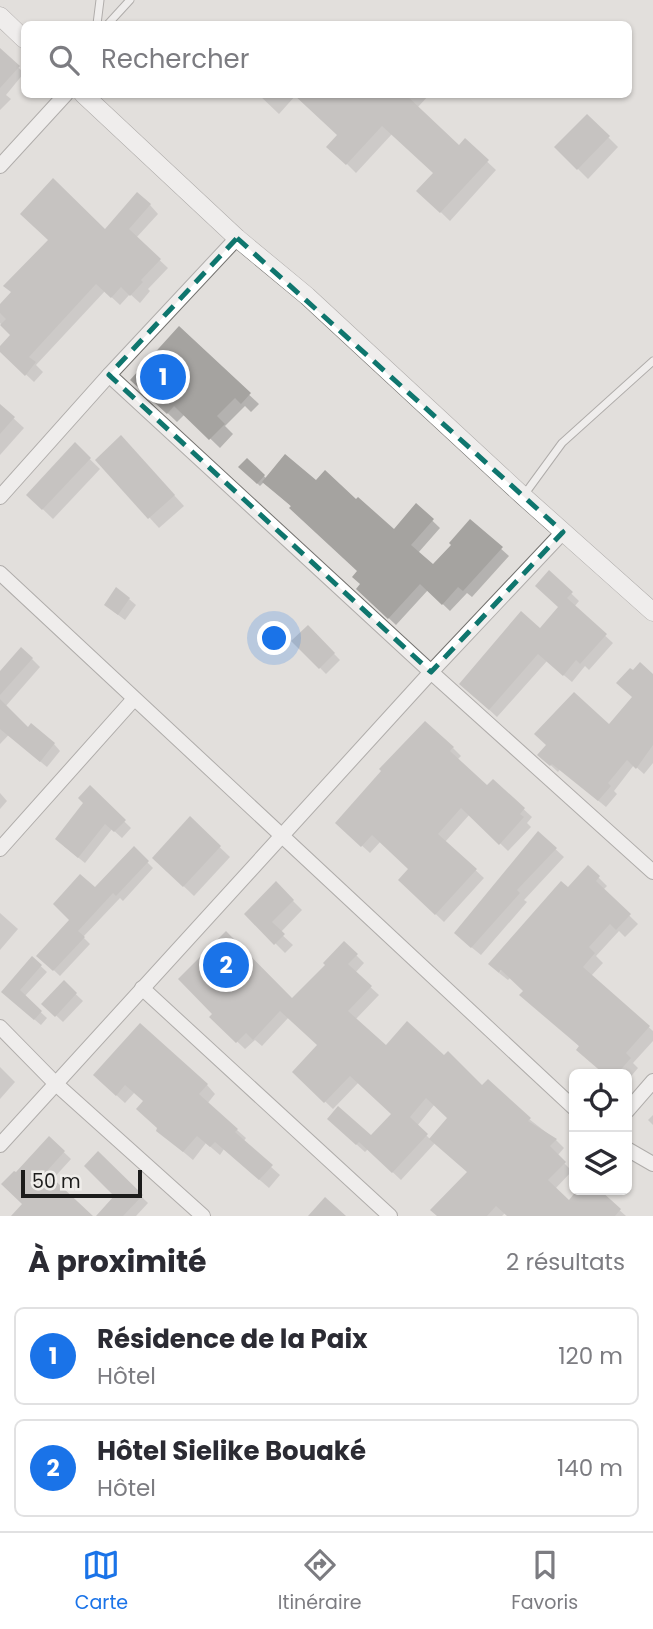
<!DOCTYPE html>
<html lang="fr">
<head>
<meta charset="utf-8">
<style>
	:root { --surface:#fff; --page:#f7f7f7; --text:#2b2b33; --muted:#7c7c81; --line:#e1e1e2; --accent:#1a73e8 }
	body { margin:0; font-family:Poppins,sans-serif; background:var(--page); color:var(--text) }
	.controls { position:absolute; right:21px; bottom:21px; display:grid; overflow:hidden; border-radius:10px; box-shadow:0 2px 5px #0004 }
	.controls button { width:63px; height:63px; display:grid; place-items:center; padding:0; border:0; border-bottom:2px solid var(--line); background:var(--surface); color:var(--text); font:35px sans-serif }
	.scale { position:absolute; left:21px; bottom:18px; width:121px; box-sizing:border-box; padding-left:7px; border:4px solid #1c1c1b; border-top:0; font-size:19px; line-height:24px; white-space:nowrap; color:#1c1c1b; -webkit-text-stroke:5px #efedea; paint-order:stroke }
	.you { position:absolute; left:275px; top:639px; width:24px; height:24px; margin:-18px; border:5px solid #fff; border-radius:50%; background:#1a73e8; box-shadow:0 0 0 10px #1a73e833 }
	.badge { display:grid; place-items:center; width:46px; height:46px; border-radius:50%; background:var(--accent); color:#fff; font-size:23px; font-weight:700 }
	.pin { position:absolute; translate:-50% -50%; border:4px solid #fff; box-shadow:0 2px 7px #0006 }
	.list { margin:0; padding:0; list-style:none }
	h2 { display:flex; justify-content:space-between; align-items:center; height:91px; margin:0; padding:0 28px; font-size:30px }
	h2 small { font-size:23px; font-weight:400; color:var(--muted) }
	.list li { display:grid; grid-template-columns:46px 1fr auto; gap:21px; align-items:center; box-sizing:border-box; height:98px; margin:0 14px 14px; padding:0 14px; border:2px solid var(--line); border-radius:10px }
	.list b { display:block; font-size:26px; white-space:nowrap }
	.list p { margin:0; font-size:23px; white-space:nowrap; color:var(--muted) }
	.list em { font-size:23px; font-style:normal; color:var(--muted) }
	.icon { flex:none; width:38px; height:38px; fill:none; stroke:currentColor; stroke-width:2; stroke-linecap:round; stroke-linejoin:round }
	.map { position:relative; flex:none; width:653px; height:1216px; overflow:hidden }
	.search { position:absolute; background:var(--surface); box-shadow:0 2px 5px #0004; left:21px; right:21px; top:21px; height:77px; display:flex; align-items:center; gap:18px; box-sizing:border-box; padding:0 24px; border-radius:10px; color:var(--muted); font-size:26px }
	.sheet { height:315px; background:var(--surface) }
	nav { display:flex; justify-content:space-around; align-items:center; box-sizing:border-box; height:98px; border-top:2px solid var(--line); background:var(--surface); font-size:19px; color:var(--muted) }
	nav a { display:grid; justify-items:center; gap:4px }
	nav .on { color:var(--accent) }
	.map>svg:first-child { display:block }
</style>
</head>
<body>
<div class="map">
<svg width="653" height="1216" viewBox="0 0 653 1216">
	<rect width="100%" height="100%" fill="#e2dfdc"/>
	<!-- shadow -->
	<g fill="#0003" fill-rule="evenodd">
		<polygon points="0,50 24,73 6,95 11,99 0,110"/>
		<polygon points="258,94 430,94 417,108 459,147 465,141 496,170 450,221 419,191 435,173 392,134 356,173 329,146 339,136 296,95 279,114"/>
		<polygon points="587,116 618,147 588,179 556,147"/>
		<polygon points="150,205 158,214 136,238 168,268 148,289 150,291 140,303 130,294 120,305 105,291 36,365 43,372 34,382 0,350 12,335 0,323 0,306 105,231"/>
		<polygon points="179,329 259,404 251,412 245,406 225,426 233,434 220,448 185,414 177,422 142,389"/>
		<polygon points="0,406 24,428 0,455"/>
		<polygon points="75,445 100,469 53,519 28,495"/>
		<polygon points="131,448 184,506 159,528 97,460"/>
		<polygon points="247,460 267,479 316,483 356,502 394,531 417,506 440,528 418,553 433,567 454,545 470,521 509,556 472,597 467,593 450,611 428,590 396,625 358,589 362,585 359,572 292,507 264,482 260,486 241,467"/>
		<polygon points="550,573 579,601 574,607 613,643 589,670 585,666 572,682 547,661 497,717 469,691 540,630 560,607"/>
		<polygon points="129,599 136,605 125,620 113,611"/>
		<polygon points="308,627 340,660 326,674 294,641"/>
		<polygon points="32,659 40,667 5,707 21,722 0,744 0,674"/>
		<polygon points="653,676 653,763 644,774 634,765 614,791 617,794 606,807 560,769 558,772 540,755 609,726"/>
		<polygon points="54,744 60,751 47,767 25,749"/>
		<polygon points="453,748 461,756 457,760 488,787 493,781 532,817 527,823 531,827 508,851 470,814 445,842 484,878 444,922 400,880 410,869 381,841 370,853 346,831"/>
		<polygon points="90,788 131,828 122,838 112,829 85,863 64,846 86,803"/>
		<polygon points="0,793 7,801 0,809"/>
		<polygon points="190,819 230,857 194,896 154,858"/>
		<polygon points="538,833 564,857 524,900 527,902 481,955 465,942"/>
		<polygon points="134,849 153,868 123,901 120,898 83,937 90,944 60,976 39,956"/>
		<polygon points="588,867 607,886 603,890 638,924 625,937 619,931 596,956 603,963 591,976 653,1031 653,1041 633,1063 638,1068 627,1081 627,1074 605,1074 586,1058 580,1047 511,977 508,980 499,973"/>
		<polygon points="276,884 302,910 280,933 293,945 285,953 246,914"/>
		<polygon points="0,913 18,929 0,950"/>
		<path d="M344,943L364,963L355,973L379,995L355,1020L386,1048L482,1087L529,1119L556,1140L564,1148L557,1156L572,1171L555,1189L569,1202L580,1190H597L626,1216H509L505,1213L502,1216H439L469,1173L435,1143L401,1180L368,1149L365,1152L337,1127L372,1138L393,1114L359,1082L333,1109L294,1072L319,1045L289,1017L262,1046L255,1040L245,1049L211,1017L292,1000L327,965ZM435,1104L449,1118L431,1140L417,1126Z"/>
		<polygon points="32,958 47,972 24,997 47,1018 41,1025 9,998"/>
		<polygon points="64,983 83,1001 63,1022 44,1004"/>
		<polygon points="0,1067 15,1082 0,1099"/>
		<polygon points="104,1084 207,1085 215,1094 207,1104 237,1130 246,1138 243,1142 280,1175 269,1188 224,1149 220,1155 206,1143 193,1160 168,1139 145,1101 135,1092 125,1103"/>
		<polygon points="653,1115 653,1125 648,1120"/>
		<polygon points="49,1138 71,1159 52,1180 91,1216 13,1216 24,1204 16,1175"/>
		<polygon points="98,1154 148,1203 136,1216 98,1216 117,1196"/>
	</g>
	<!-- building -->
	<g fill="#a5a3a0">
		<polygon points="0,48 20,66 0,88"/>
		<polygon points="293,94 405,94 459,145 465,138 489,160 440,213 416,191 433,173 382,126 346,165 326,147 337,135"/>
		<polygon points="587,114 610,136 577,170 554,147"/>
		<polygon points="53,178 105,229 137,192 151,204 129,229 161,259 141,280 143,282 130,296 121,287 111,298 96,284 29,357 36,362 25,376 0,352 0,346 10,335 0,325 6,319 0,313 0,304 11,292 3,286 48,240 20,214"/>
		<polygon points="179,326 251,393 241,404 235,398 217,416 225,424 209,440 174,406 167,414 130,380"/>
		<polygon points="0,404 15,417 0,434"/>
		<polygon points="121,435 175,495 148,519 95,460"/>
		<polygon points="75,442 91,458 42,510 26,495"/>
		<polygon points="285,454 316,480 325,470 356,499 358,497 394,529 416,503 434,519 411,545 433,564 451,545 449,543 470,519 503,547 463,591 458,587 442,605 420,584 388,619 356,589 360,584 352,577 357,571 289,508 291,506 262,482"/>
		<polygon points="247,458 265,475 257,484 238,467"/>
		<polygon points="549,570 573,592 567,598 607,634 580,664 576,660 563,676 538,654 489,710 459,684 521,611 540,628 558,607 535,586"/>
		<polygon points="116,587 130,598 118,615 104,605"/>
		<polygon points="308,625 335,653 319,669 291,641"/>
		<polygon points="21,647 33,658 0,695 0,671"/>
		<polygon points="640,662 653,674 653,745 636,769 627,760 608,783 611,786 598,801 552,764 550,766 537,755 546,745 534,734 574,692 609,724 632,697 616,683 630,668 633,670"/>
		<polygon points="0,699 28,727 31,723 55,743 40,762 0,729"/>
		<polygon points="425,721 454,747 450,751 487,785 493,779 525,808 520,814 524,817 499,845 461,808 438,834 477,869 435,915 398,880 408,869 372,835 361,847 335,823 381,771 379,769"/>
		<polygon points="90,785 126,820 114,832 105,824 78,858 55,839 83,803 78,798"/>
		<polygon points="190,816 221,846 183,887 152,858"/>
		<polygon points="538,831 557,848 517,890 520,893 471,948 454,933"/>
		<polygon points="134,846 149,861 116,896 113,893 78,931 85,937 53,971 36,956 69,920 53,904 80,874 95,887"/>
		<polygon points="588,865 600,876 596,881 631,914 616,930 610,924 589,947 595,953 583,967 650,1026 626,1053 631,1058 617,1074 604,1074 576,1050 579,1046 519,995 523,991 501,970 499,973 488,964 561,881 568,887"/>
		<polygon points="276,881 294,900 272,922 285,934 274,945 244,914"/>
		<polygon points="226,931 292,998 325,965 323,963 344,941 358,954 348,964 372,986 348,1011 386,1045 407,1021 444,1055 448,1051 482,1085 488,1079 531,1118 528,1121 557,1139 550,1146 566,1162 548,1180 569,1200 577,1190 600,1190 621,1209 615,1216 507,1216 496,1206 487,1216 437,1216 430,1210 467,1172 429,1139 447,1118 426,1098 410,1117 428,1134 392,1173 359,1142 356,1145 327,1119 338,1106 371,1135 391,1114 350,1076 324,1103 292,1072 317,1045 280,1011 253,1040 246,1033 236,1043 209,1017 212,1014 178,979"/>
		<polygon points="32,956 42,965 20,990 42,1011 34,1020 1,992"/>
		<polygon points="64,980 77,993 55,1017 41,1004"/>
		<polygon points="140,1023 208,1084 199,1094 238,1129 235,1132 273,1165 259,1180 215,1142 210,1147 197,1136 183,1152 156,1131 157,1128 136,1109 143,1101 125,1085 116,1096 93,1075"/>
		<polygon points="49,1136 65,1151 46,1172 93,1216 11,1216 22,1204 1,1184 14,1171 16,1172"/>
		<polygon points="98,1151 143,1195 123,1216 96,1216 114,1196 84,1166"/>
		<polygon points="325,1197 346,1216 308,1216"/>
	</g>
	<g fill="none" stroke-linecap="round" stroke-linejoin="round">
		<defs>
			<g id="service">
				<polyline points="97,24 100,0"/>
				<polyline points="108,24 130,0"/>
				<polyline points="524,495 562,443 653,361"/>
			</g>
			<g id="minor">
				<polyline points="0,166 66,94"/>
				<polyline points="109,375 431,672 653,872"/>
				<polyline points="0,497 109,375 237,238"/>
				<polyline points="0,573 574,1108"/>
				<polyline points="0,849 133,700"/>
				<polyline points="142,988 390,1216"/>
				<polyline points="0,1027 56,1084 203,1216"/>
				<polyline points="627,1111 653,1081"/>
				<polyline points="0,1145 431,672 563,532"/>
				<polyline points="627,1149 653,1164"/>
			</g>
			<g id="tertiary">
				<polyline points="0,16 24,39"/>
				<polyline points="83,94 237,238 307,296 523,496 653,612"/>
			</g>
		</defs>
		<!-- service casing -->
		<use href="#service" stroke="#73716e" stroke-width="9"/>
		<!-- minor casing -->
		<use href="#minor" stroke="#73716e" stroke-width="16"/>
		<!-- tertiary casing -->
		<use href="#tertiary" stroke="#73716e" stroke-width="19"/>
		<!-- service -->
		<use href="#service" stroke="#fff" stroke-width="7"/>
		<!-- minor -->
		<use href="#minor" stroke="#fff" stroke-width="14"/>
		<!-- tertiary -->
		<use href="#tertiary" stroke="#fff" stroke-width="18"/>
	</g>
	<!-- marked area -->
	<path d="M0 0H653V1216H0ZM237,238L563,532L431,672L109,375Z" fill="#e2dfdc" fill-opacity=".55" fill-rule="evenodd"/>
	<path fill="none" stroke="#0f766e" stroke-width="5" stroke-dasharray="14 9" stroke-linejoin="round" d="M237,238L563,532L431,672L109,375Z"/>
</svg>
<div class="controls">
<button><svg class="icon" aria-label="locate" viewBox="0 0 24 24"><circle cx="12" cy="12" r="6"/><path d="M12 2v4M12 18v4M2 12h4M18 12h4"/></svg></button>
<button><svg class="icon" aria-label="layers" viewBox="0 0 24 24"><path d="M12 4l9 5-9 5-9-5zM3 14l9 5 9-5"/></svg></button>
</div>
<div class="scale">50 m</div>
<div class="you"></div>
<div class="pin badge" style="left:163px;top:377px">1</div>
<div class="pin badge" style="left:226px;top:965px">2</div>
<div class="search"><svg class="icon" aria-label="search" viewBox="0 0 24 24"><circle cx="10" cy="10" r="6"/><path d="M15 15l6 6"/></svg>Rechercher</div>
</div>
<section class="sheet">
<h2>À proximité<small>2 résultats</small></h2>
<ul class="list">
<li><span class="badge">1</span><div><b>Résidence de la Paix</b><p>Hôtel</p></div><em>120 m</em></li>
<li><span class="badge">2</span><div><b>Hôtel Sielike Bouaké</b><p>Hôtel</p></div><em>140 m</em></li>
</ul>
</section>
<nav>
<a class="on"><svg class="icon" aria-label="map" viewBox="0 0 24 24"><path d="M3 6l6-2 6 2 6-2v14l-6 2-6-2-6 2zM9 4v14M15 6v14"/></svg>Carte</a>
<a><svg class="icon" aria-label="directions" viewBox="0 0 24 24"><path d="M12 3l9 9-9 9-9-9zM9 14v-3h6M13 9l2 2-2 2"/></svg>Itinéraire</a>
<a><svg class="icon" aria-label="saved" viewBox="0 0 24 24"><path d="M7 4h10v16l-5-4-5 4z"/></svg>Favoris</a>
</nav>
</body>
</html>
